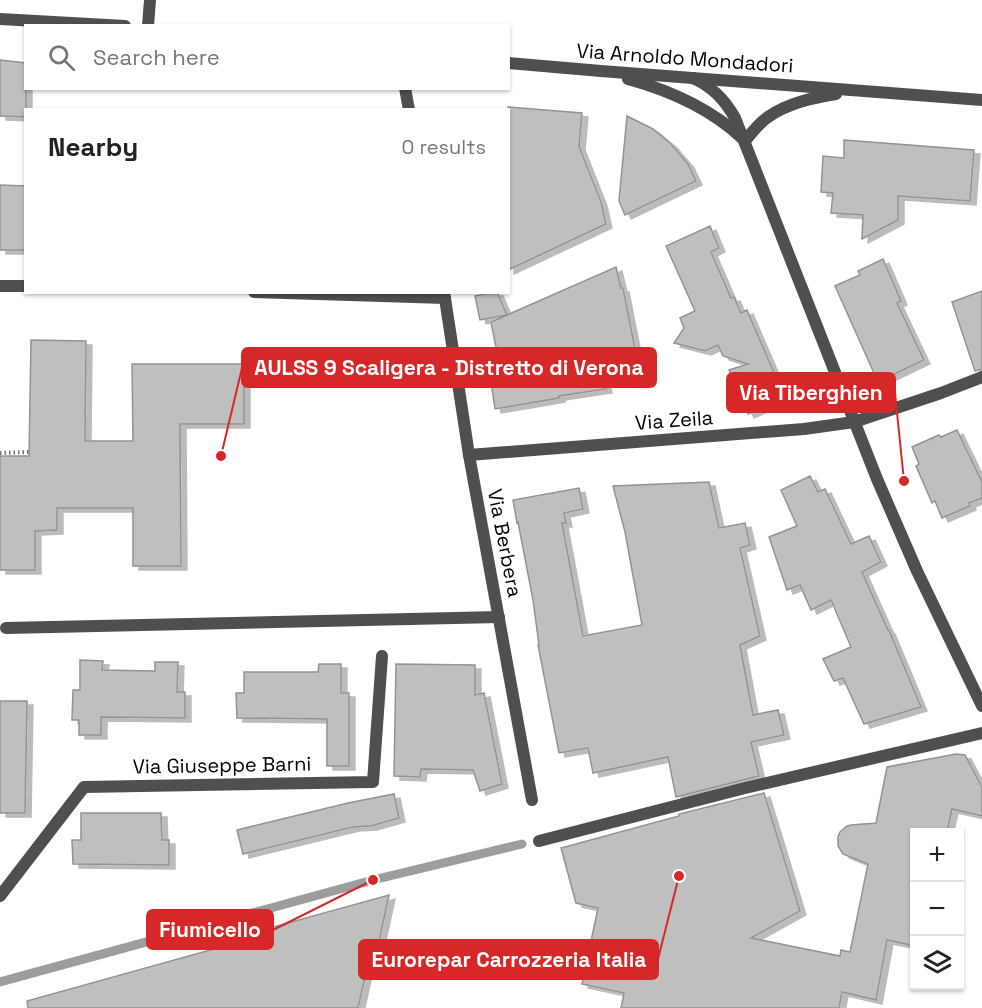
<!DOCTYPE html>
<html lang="en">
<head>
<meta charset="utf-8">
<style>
	:root { --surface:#fff; --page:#f6f6f6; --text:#222; --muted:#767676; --line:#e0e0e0 }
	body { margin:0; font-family:"Space Grotesk",sans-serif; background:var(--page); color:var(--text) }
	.controls { position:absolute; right:18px; bottom:18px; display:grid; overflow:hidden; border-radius:0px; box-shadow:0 2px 4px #0004 }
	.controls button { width:54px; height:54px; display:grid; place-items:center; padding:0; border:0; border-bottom:2px solid var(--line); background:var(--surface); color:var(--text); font:30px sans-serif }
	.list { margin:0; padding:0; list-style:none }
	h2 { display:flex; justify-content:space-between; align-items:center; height:78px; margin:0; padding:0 24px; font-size:26px }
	h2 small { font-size:20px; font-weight:400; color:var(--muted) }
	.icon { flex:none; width:33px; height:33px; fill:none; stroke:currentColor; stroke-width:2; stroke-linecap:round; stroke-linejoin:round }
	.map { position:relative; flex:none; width:982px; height:1008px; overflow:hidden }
	.search { position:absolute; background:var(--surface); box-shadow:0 2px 4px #0004; left:24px; top:24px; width:486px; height:66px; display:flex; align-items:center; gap:15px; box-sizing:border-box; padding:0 21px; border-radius:0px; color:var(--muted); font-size:22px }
	.panel { position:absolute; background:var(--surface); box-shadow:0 2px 4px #0004; left:24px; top:108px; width:486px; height:186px; border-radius:0px }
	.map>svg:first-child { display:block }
</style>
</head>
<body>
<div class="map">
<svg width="982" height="1008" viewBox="0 0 982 1008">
	<defs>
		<filter id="shadow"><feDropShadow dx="6" dy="4" stdDeviation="0" flood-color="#0004"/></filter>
	</defs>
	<rect width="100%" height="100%" fill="#fff"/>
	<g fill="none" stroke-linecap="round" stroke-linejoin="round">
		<!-- stream -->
		<polyline stroke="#9d9d9d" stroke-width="9" points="0,982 373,880 522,844"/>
	</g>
	<!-- building -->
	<g fill="#bfbfbf" stroke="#939393" stroke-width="1.5" filter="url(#shadow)">
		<polygon points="0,60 26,63 26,117 0,116"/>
		<polygon points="508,107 582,113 579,146 601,202 606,224 508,270"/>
		<polygon points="627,116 653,129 671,144 688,164 696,181 625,215 619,201"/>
		<polygon points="844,140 974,150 970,201 898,196 898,220 862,239 863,215 831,213 833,193 821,192 823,156 844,158"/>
		<polygon points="0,185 26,186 26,250 0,250"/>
		<polygon points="710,226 719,248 711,252 731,298 734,297 741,313 747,310 778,382 770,386 777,401 748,414 729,370 748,364 723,356 718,345 705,351 674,343 684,328 680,318 695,311 666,246"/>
		<polygon points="883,259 901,301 897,303 924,360 878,382 835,286 860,275 858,271"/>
		<polygon points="616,267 621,288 623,288 637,359 601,366 606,389 559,396 559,398 495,409 490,375 501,373 491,322"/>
		<polygon points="982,291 982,369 975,371 952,302"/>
		<polygon points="494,292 497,292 507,315 480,320 475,296"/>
		<polygon points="31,340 86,341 85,441 133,441 132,364 244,364 244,424 180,424 181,566 133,566 133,508 57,508 57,530 35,531 35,570 0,570 0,456 29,456"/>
		<polygon points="957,430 982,482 982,498 969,503 970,506 942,518 935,501 932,503 916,466 919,464 912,447 939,435 941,437"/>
		<polygon points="810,476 818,492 825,489 851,544 869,536 881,562 862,572 888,630 889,630 921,707 864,724 843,678 834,681 823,659 851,647 831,600 811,610 800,585 787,590 769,537 797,526 781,490"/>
		<polygon points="709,482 719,528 745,523 750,545 740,548 760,636 740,645 753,715 778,710 784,735 751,742 759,776 676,797 668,757 593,773 588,748 559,753 538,645 539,645 533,600 518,522 517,523 513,500 579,488 583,509 564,513 566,523 562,523 583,636 642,625 625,532 613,486"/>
		<polygon points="80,660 103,661 102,670 155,671 155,662 178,662 177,692 185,692 185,718 101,717 101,735 79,735 79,720 72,720 73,690 80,690"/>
		<polygon points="319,664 341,664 341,693 349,693 349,766 327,766 327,719 237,718 236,693 244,693 244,672 318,672"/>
		<polygon points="396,664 475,665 475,695 484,693 502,784 480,791 473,770 421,769 420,777 394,776"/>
		<polygon points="0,701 27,701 25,813 0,813"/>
		<polygon points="956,754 965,755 982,787 982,816 952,809 947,832 915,832 915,946 887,940 876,1000 842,992 839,1008 621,1008 624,993 582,984 598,908 576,903 561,848 679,816 679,814 764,793 800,911 751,938 840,956 841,950 850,952 868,864 843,854 838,846 838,837 840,832 847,826 851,825 876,823 887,767"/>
		<polygon points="394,794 399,818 371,826 353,827 243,854 237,830 348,803"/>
		<polygon points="81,813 161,813 162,840 169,840 169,865 73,864 72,840 81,840"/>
		<polygon points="389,895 376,955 370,954 358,1008 28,1008 27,1001 214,949 215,943"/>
	</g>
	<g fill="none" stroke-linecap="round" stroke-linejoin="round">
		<!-- path -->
		<polyline stroke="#717171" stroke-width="4" stroke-dasharray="1.5 3" stroke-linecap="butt" points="0,453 30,452"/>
		<!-- service -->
		<g stroke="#4f4f4f" stroke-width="12">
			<polyline points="539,841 745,788 982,733"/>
			<polyline points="0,896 84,787 373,782 382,656"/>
		</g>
		<!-- minor -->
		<g stroke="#4f4f4f" stroke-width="12">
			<polyline points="0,19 125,26"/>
			<polyline points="148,26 150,0"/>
			<polyline points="508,63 601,71 982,100"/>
			<path d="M693,78C713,87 725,100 735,118L877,479L917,571L982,706"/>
			<path d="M628,79C668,90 711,109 742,138"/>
			<polyline points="405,88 409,110"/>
			<path d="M745,141C752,132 759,123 768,117C788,103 812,98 836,94"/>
			<polyline points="0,286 26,286"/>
			<polyline points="254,292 445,298"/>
			<polyline points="444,292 469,455 532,800"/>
			<polyline points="469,455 804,429 854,422 941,393 982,377"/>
			<polyline points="6,628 499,617"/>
		</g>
	</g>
	<g text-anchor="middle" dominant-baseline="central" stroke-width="4.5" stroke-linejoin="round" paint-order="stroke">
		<!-- street labels -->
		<g font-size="20" fill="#000" stroke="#fff">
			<text transform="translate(685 58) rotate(4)">Via Arnoldo Mondadori</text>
			<text transform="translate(674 420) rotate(-4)">Via Zeila</text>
			<text transform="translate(505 543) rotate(79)">Via Berbera</text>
			<text transform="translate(222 765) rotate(-1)">Via Giuseppe Barni</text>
		</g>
	</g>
	<!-- callouts -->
	<path fill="none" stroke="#d62828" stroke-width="2" d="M221 456L242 368M904 481L895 393M373 880L273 930M679 876L658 959"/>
	<g fill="#d62828" stroke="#fff" stroke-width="2">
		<circle cx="221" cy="456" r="6"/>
		<circle cx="904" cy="481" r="6"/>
		<circle cx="373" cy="880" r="6"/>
		<circle cx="679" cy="876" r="6"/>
	</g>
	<g fill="#d62828" stroke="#d62828" stroke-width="2">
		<rect x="242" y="348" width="414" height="39" rx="6"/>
		<rect x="727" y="373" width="168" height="39" rx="6"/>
		<rect x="147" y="910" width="126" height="39" rx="6"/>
		<rect x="359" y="940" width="299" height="39" rx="6"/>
	</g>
	<g font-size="21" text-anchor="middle" font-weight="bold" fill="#fff">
		<text x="449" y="375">AULSS 9 Scaligera - Distretto di Verona</text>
		<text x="811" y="400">Via Tiberghien</text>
		<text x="210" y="937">Fiumicello</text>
		<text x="509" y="967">Eurorepar Carrozzeria Italia</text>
	</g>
</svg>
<div class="controls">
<button>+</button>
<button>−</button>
<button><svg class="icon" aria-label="layers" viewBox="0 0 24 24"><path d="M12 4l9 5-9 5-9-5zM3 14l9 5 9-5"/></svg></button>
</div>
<div class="search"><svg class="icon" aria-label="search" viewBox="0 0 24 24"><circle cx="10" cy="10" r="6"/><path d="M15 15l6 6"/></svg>Search here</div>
<section class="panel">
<h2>Nearby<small>0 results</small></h2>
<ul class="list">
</ul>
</section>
</div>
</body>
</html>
